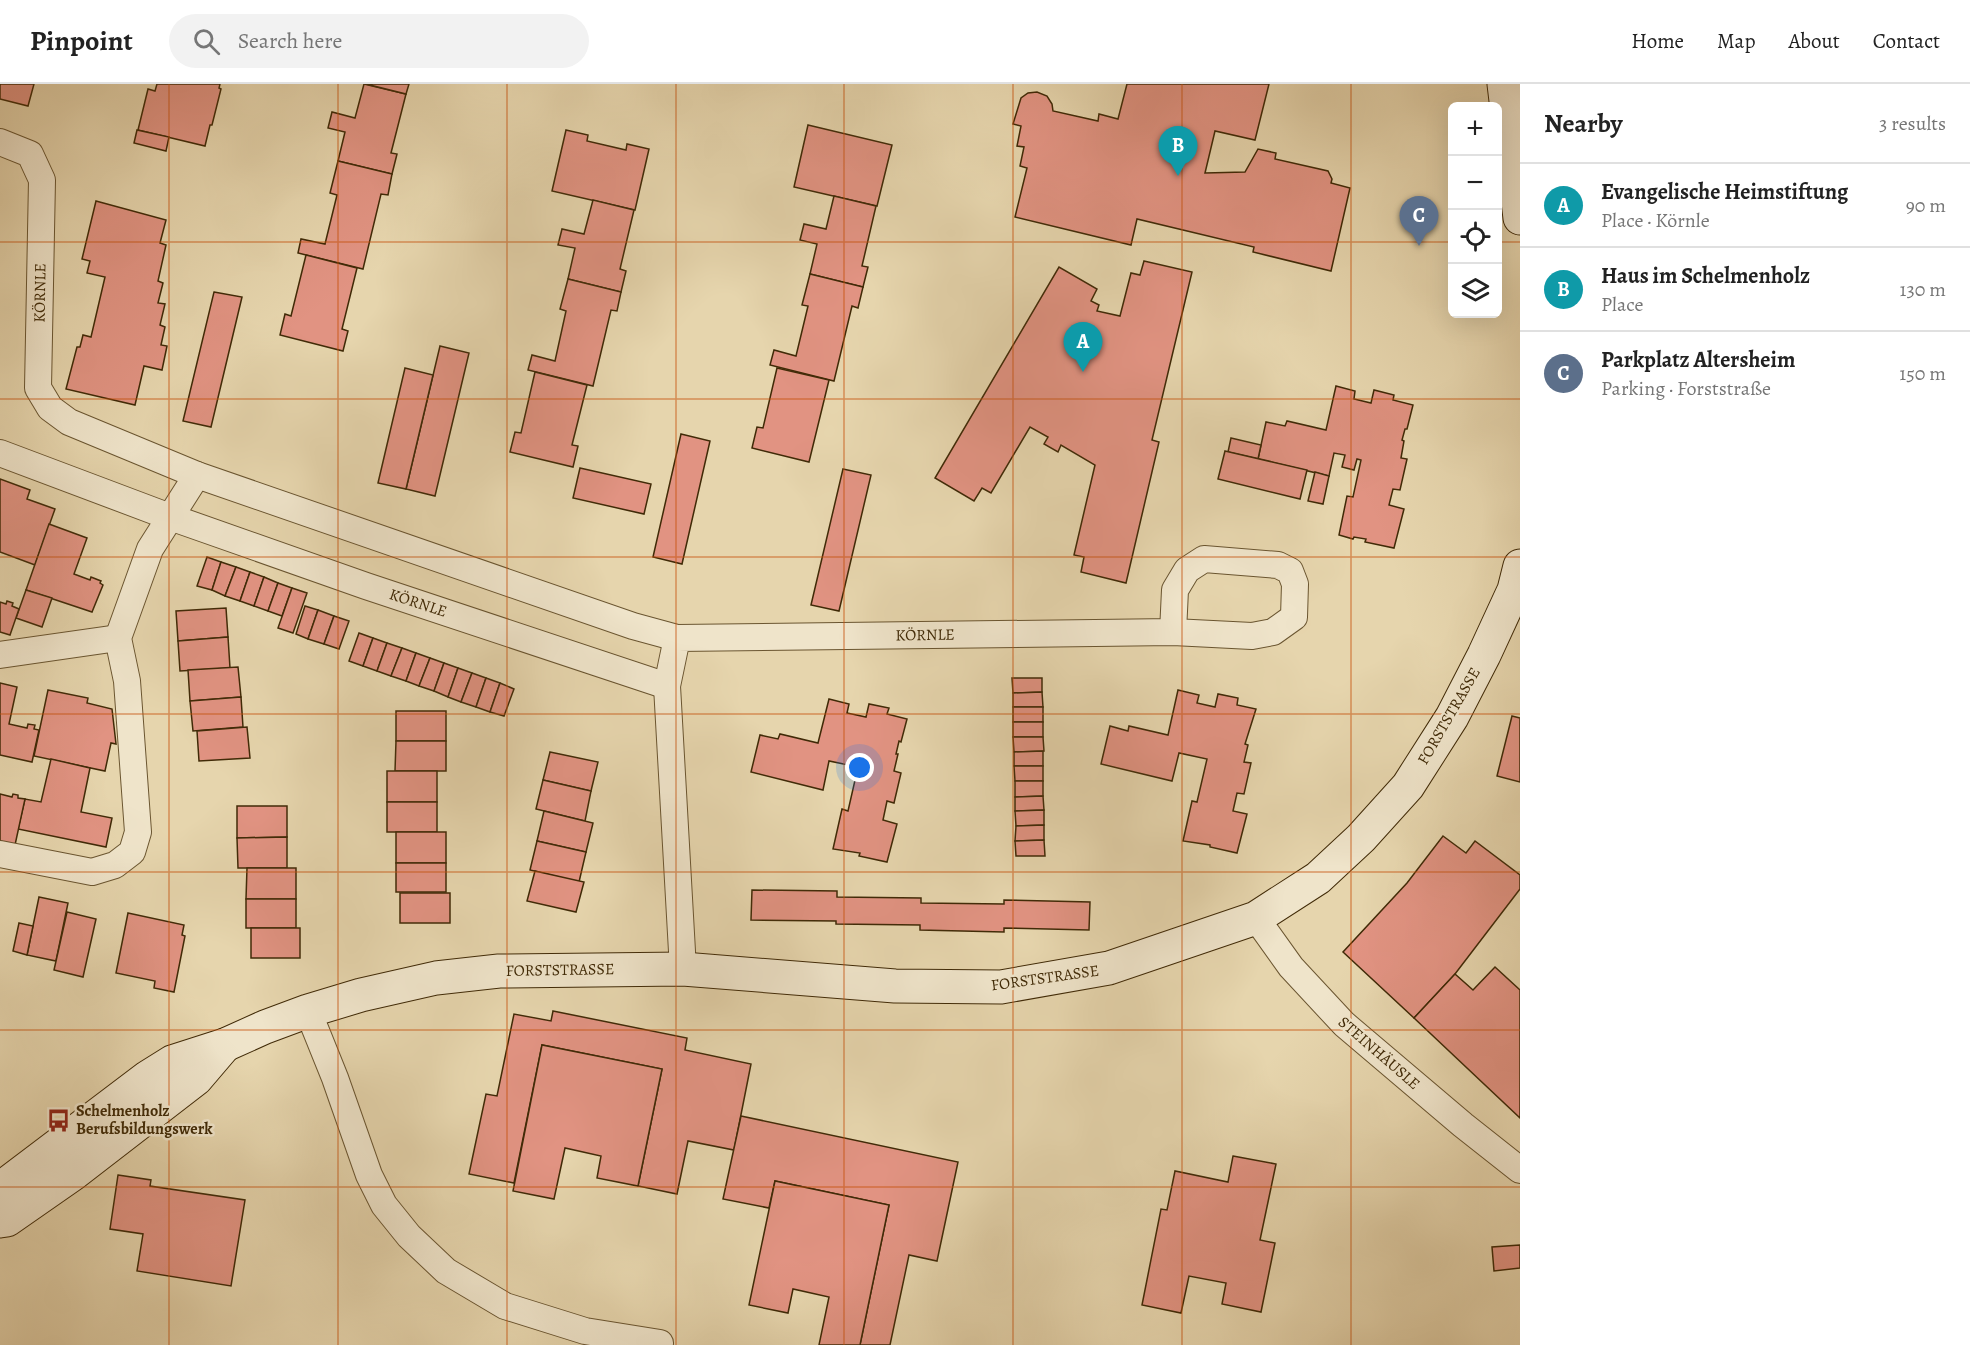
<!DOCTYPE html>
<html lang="en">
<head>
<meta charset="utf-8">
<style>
	:root { --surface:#fff; --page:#f2f2f2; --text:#222; --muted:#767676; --line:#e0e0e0; --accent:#8f2418 }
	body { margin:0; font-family:Alegreya,serif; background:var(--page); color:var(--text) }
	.controls { position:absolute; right:18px; top:18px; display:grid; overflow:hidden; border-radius:9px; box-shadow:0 6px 24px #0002 }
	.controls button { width:54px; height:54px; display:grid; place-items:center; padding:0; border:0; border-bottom:2px solid var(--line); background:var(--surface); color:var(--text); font:30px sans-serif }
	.you { position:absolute; left:860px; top:684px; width:21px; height:21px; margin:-15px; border:4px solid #fff; border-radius:50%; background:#1a73e8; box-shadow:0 0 0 9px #1a73e833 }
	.badge { display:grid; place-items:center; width:39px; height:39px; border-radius:50%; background:var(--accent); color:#fff; font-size:20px; font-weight:700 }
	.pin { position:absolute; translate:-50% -50px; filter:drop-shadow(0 2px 3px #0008) }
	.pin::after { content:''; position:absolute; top:32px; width:21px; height:18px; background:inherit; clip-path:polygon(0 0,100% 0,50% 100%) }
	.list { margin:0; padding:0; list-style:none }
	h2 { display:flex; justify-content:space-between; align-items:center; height:78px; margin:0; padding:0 24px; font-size:26px }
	h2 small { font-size:20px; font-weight:400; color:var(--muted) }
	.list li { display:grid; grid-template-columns:39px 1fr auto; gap:18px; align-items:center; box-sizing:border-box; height:84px; padding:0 24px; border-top:2px solid var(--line) }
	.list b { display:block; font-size:22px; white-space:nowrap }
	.list p { margin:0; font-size:20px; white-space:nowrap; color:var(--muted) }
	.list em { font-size:20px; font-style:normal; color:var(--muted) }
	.icon { flex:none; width:33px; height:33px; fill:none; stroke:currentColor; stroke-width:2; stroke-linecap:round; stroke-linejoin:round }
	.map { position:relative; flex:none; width:1520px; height:1261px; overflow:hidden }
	header { display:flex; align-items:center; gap:36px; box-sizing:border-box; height:84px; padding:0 30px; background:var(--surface); border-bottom:2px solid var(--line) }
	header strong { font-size:28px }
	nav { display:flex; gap:33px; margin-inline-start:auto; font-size:21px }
	.search { width:420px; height:54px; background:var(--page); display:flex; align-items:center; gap:15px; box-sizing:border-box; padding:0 21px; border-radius:33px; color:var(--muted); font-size:22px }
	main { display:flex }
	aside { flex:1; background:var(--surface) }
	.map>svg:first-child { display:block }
</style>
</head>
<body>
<header>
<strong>Pinpoint</strong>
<div class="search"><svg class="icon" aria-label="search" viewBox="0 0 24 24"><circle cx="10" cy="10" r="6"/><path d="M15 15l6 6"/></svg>Search here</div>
<nav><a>Home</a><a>Map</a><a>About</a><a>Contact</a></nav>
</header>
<main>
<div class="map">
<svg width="1520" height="1261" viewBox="0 0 1520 1261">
	<rect width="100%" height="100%" fill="#e6d5ad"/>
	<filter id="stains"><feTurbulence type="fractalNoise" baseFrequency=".00333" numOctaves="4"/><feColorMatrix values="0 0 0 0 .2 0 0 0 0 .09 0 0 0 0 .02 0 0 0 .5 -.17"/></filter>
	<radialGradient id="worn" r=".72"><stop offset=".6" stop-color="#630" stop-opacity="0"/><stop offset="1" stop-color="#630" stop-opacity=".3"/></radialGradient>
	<!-- building -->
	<g fill="#e19382" stroke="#402a07" stroke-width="1.5">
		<polygon points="0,0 34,0 28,22 0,15"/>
		<polygon points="157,0 220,0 219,4 221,5 212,41 210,41 205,62 138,46 148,5 155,7"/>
		<polygon points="364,0 406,10 391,69 397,70 392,90 338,77 345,48 328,44 332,28 355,34"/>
		<polygon points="366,0 409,0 406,10"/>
		<polygon points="1127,0 1269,0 1255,56 1215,47 1205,89 1245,88 1258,65 1276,69 1275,75 1328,87 1332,95 1331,99 1350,104 1331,187 1253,168 1254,163 1137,135 1131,161 1015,133 1027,84 1020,82 1024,63 1017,62 1021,42 1013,40 1021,14 1028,9 1037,8 1047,12 1052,20 1053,27 1098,37 1099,30 1118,35"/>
		<polygon points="808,41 892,61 877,122 794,103"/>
		<polygon points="137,46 169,53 166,67 134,59"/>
		<polygon points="566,46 588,51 587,57 626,66 627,60 649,65 635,126 552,107"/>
		<polygon points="338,77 392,90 388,111 381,110 363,185 298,169 301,155 325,160 337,111 330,109"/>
		<polygon points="834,112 876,122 862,182 868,183 863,203 810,190 817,160 800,156 804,140 826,145"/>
		<polygon points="593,116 634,126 620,185 626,187 621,208 568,195 575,164 558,161 562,145 584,150"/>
		<polygon points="96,117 166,136 160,159 166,161 158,197 163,199 158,219 165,220 160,241 165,243 161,261 167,262 162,286 144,282 135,321 66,305 77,263 80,263 83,251 91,253 105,193 87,189 90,177 82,175"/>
		<polygon points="306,171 357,184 342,245 348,247 343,267 280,251 285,230 291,232"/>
		<polygon points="1144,177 1192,188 1152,356 1159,358 1126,499 1081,488 1084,473 1074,471 1095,381 1061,361 1058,368 1044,360 1048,353 1030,343 991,409 982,404 974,417 935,394 1059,183 1097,205 1091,217 1099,221 1097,227 1120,232 1131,189 1140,191"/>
		<polygon points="810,190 863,203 858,224 852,222 834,297 770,281 774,266 796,272 808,222 802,221"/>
		<polygon points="568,195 621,208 617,227 611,226 593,302 528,286 532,271 555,277 566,227 560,225"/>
		<polygon points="214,208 242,213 211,343 183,337"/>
		<polygon points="440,262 469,269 435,412 406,405"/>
		<polygon points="405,284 433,291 406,405 378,399"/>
		<polygon points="777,284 829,296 809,378 752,364 757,343 763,344"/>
		<polygon points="535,288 587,301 572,361 578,362 573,383 510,368 515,348 521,349"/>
		<polygon points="1336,302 1355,307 1354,315 1371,319 1374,306 1394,311 1393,316 1413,321 1407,345 1405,345 1402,356 1404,357 1401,374 1407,375 1400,406 1393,405 1389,421 1404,425 1394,464 1365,458 1366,455 1354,453 1353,455 1339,451 1347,412 1353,413 1361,376 1357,375 1354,386 1342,383 1345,371 1334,369 1329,392 1258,375 1266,338 1285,342 1287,337 1326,346"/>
		<polygon points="681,350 710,357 682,480 653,473"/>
		<polygon points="1231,354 1261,361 1258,375 1228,368"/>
		<polygon points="1225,367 1307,386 1300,415 1218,395"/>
		<polygon points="580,384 651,400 644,430 573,414"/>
		<polygon points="843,385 871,391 839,527 811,521"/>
		<polygon points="1315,388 1329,392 1323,420 1308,417"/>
		<polygon points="0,395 30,406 27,415 55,425 35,481 0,468"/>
		<polygon points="49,440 87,454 74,490 90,496 91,493 101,497 100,499 103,501 92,528 26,506"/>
		<polygon points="207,473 221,478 212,506 197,502"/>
		<polygon points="221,478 236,483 225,512 212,506"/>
		<polygon points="236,483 250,488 240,517 225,512"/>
		<polygon points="250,488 264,493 254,522 240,517"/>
		<polygon points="264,493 278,499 268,527 254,522"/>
		<polygon points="278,499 292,504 282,532 268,527"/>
		<polygon points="292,504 307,509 293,549 278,544"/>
		<polygon points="26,506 52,514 42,543 16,534"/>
		<polygon points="7,517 13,519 12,522 19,525 10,551 0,548 0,518 6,520"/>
		<polygon points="305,522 318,526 308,555 296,550"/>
		<polygon points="226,524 228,553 178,557 176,527"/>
		<polygon points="318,526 334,532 324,560 308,555"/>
		<polygon points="334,532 349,537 339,565 324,560"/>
		<polygon points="359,549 373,554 363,582 349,577"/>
		<polygon points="228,553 230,584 180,587 178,557"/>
		<polygon points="373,554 387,559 377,587 363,582"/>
		<polygon points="387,559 402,564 391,592 377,587"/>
		<polygon points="402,564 416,569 406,597 391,592"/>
		<polygon points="416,569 430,574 419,602 406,597"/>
		<polygon points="430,574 444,579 434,607 419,602"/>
		<polygon points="444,579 458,584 448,613 434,607"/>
		<polygon points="238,583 241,613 190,617 188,586"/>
		<polygon points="458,584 472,589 461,618 448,613"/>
		<polygon points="472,589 486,594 476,623 461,618"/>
		<polygon points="486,594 500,599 490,628 476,623"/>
		<polygon points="1012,594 1042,594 1042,608 1013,609"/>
		<polygon points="0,599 17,603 9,640 27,644 28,640 35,641 34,645 39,646 32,678 0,671"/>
		<polygon points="500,599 514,605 504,632 490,628"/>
		<polygon points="48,606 88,614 87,619 112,625 116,660 111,659 105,687 34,672"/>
		<polygon points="1178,606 1199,611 1197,619 1215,623 1218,610 1238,614 1237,621 1256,625 1245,660 1248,661 1244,678 1251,679 1244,710 1237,709 1233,727 1247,730 1237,769 1210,763 1210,761 1183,757 1192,717 1197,718 1207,675 1179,669 1172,697 1101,680 1110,642 1128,647 1129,642 1168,651"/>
		<polygon points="1042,608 1043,623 1013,623 1013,609"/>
		<polygon points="241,613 243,643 193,647 190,617"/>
		<polygon points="829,615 849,620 847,629 866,633 869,620 889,624 887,630 907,635 901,658 899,657 896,670 898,670 894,687 901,689 894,719 887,717 883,736 897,740 887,778 859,772 860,769 833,765 842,725 848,727 858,683 829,677 823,706 751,688 760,651 778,655 780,650 818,659"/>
		<rect x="1013" y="623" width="30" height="15"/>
		<rect x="396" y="627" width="50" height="30"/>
		<polygon points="1512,632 1520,634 1520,698 1497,692"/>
		<rect x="1013" y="638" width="30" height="15"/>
		<polygon points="247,643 250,674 199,677 197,647"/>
		<polygon points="1013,653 1043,653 1044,667 1014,668"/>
		<polygon points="396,657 446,657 446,687 395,687"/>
		<polygon points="1043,667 1043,682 1014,682 1014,668"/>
		<polygon points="550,668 598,678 591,707 543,696"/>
		<polygon points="51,675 90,684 81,728 112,734 106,763 18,745 25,715 41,718"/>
		<polygon points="1014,682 1043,682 1043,697 1015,697"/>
		<rect x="387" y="687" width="50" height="31"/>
		<polygon points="543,696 591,707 585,737 536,725"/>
		<polygon points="1015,697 1043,697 1043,712 1015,713"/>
		<polygon points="0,710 12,713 13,710 18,711 18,714 25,715 15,761 0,757"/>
		<polygon points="1043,712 1044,726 1015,727 1015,713"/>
		<rect x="387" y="718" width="50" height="30"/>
		<polygon points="237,722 287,722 287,753 237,754"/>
		<polygon points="1044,726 1044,741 1016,742 1015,727"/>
		<polygon points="544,727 593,739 586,768 537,757"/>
		<polygon points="1044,741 1044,756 1015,757 1016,742"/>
		<rect x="396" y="748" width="50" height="31"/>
		<polygon points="1443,752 1466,769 1475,757 1520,791 1520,805 1455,890 1414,934 1343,868 1407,799"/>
		<polygon points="287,753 287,784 238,784 237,754"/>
		<polygon points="1044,756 1045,772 1016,772 1015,757"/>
		<polygon points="537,757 586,768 579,798 530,786"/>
		<rect x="396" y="779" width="50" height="29"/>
		<polygon points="247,784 296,784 296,815 246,815"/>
		<polygon points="535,787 584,798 576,828 527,817"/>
		<polygon points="752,806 837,807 837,813 921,814 921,819 1004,820 1004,816 1090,818 1089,846 1004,844 1004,848 920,846 920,841 836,840 836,837 751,836"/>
		<rect x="400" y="809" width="50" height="30"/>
		<polygon points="39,813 68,819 56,877 27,871"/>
		<rect x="246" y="815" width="50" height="29"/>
		<polygon points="67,828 96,835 83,893 54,886"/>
		<polygon points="128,829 184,841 182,851 185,852 174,908 154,904 155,897 116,889"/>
		<polygon points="19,839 33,842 27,871 13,867"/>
		<rect x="251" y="844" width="49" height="30"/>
		<polygon points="1495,883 1520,906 1520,1034 1414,934 1455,890 1473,906"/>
		<polygon points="553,927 687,954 685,966 751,980 734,1066 688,1057 677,1110 638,1102 662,985 542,961 514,1099 469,1090 486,1010 497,1012 514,930 551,937"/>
		<polygon points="542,961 662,985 638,1102 597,1094 601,1072 565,1064 554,1115 513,1107"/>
		<polygon points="741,1032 958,1078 937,1177 909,1171 890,1261 860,1261 889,1121 775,1097 769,1124 723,1115"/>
		<polygon points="1233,1072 1276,1080 1260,1156 1275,1159 1261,1228 1222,1220 1226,1199 1189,1192 1181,1229 1142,1221 1161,1125 1167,1126 1175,1087 1228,1098"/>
		<polygon points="118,1091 151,1096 150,1102 245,1116 231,1202 137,1187 143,1150 110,1145"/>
		<polygon points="775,1097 889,1121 860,1261 819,1261 829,1213 793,1205 788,1229 749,1221"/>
		<polygon points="1520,1161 1520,1184 1494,1187 1492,1163"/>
	</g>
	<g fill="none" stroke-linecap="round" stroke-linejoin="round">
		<defs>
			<g id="street">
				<polyline points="0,58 30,70 42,96 38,304 50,324 69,338 197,391 633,542 677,554"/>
				<polyline points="0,369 170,433 366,502 667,602"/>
				<polyline points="0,571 118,554"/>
				<polyline points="0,770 92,788 115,781 132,768 138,748 127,597 118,554 150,465 197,391"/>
				<polyline points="1256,834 1291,883 1344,940 1463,1041 1520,1086"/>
				<polyline points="683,885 667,602 677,554 1173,548 1252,552 1273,548 1294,533 1295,500 1290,487 1278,481 1204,475 1187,486 1175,506 1173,548"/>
				<polyline points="308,927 335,994 369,1091 384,1121 409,1152 446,1187 505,1222 585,1247 660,1259"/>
			</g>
			<g id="secondary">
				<polyline points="1504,0 1520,134"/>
				<polyline points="0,1105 148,993 172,978 225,961 265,943 308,927 361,911 436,894 499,887 683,885 895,902 1001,903 1109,884 1256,834 1318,794 1361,754 1408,702 1452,633 1484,571 1514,506 1520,482"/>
				<polyline points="0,1137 7,1136 73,1090 196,995 225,961"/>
			</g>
		</defs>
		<!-- street casing -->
		<use href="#street" stroke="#6a5530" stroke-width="28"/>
		<!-- secondary casing -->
		<use href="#secondary" stroke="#402a07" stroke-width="35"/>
		<!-- street -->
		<use href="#street" stroke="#efe4ca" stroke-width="26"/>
		<!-- secondary -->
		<use href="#secondary" stroke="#efe4ca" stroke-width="33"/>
	</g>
	<!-- grid -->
	<path fill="none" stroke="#c6500b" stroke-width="1.5" stroke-opacity="0.55" d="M169,0V1261M338,0V1261M507,0V1261M676,0V1261M844,0V1261M1013,0V1261M1182,0V1261M1351,0V1261M0,158H1452M1498,158H1520M0,315H1520M0,473H1520M0,630H1520M0,788H1520M0,946H1520M0,1103H1520"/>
	<!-- icons -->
	<defs>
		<symbol id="bus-bare" viewBox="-9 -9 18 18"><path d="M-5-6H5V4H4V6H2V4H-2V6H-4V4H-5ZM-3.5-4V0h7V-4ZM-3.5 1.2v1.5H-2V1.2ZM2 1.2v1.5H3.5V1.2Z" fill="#8f2418" stroke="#efe4ca" stroke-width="2.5" paint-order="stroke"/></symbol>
	</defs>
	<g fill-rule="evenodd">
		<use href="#bus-bare" x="42" y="1020" width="33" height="33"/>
	</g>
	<g text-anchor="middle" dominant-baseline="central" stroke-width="5" stroke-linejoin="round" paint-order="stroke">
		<!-- street labels -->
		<g font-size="16" fill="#402a07" stroke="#efe4ca">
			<text transform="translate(40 209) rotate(-89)">KÖRNLE</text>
			<text transform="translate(418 519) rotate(18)">KÖRNLE</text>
			<text transform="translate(925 551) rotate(-1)">KÖRNLE</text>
			<text transform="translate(1449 632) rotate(-60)">FORSTSTRASSE</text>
			<text transform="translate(560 886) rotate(-1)">FORSTSTRASSE</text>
			<text transform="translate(1045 894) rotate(-8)">FORSTSTRASSE</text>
			<text transform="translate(1379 969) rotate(41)">STEINHÄUSLE</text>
		</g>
		<!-- poi labels -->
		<g font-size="16" font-weight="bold" fill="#402a07" stroke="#efe4ca" text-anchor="start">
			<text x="76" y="1027">Schelmenholz<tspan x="76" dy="18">Berufsbildungswerk</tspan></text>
		</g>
	</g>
	<rect width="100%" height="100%" filter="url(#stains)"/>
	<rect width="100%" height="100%" fill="url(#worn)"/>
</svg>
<div class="controls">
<button>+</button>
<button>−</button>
<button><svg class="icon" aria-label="locate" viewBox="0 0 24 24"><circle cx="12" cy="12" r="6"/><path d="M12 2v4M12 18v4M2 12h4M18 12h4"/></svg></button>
<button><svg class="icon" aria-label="layers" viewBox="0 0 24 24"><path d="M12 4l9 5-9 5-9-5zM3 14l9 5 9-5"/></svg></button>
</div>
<div class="you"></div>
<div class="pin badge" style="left:1083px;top:288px;background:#0f9aa8">A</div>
<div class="pin badge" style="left:1178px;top:92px;background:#0f9aa8">B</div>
<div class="pin badge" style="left:1419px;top:162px;background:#5c6f8a">C</div>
</div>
<aside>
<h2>Nearby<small>3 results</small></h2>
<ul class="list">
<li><span class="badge" style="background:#0f9aa8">A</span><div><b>Evangelische Heimstiftung</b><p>Place · Körnle</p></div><em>90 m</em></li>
<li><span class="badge" style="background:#0f9aa8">B</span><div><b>Haus im Schelmenholz</b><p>Place</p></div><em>130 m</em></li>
<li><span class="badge" style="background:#5c6f8a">C</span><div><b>Parkplatz Altersheim</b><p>Parking · Forststraße</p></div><em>150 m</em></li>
</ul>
</aside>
</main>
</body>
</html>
